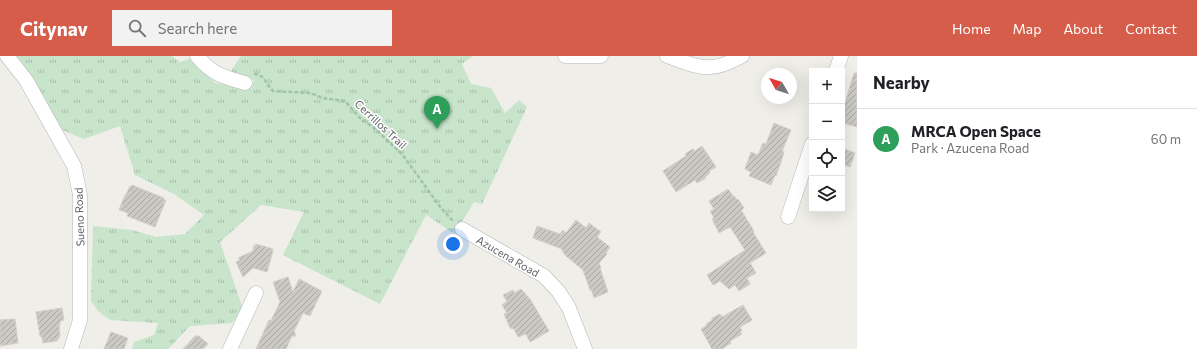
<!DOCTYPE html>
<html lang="en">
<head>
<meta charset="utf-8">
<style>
	:root { --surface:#fff; --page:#f2f2f2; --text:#202124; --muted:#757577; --line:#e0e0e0; --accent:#d55d49 }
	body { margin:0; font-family:Commissioner,sans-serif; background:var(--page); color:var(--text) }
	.controls { position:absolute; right:12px; top:12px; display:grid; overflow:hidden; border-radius:0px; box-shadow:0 4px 16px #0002 }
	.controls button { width:36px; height:36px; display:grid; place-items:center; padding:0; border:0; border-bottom:1px solid var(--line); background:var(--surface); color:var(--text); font:20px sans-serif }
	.compass { position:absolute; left:761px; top:12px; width:36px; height:36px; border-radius:50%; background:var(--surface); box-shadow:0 4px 16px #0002; rotate:309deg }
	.you { position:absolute; left:453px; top:188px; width:14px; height:14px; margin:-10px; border:3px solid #fff; border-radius:50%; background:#1a73e8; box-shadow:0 0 0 6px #1a73e833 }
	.badge { display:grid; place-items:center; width:26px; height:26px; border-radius:50%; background:var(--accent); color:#fff; font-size:13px; font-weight:700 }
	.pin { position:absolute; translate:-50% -33px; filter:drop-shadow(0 1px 2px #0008) }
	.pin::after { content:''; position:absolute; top:21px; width:14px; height:12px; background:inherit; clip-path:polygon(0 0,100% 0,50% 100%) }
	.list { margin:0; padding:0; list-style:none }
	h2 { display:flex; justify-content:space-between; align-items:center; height:52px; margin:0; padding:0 16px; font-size:17px }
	h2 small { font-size:13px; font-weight:400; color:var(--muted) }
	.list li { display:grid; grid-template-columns:26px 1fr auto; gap:12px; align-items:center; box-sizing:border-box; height:60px; padding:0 16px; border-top:1px solid var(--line) }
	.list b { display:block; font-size:15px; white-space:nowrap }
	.list p { margin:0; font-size:13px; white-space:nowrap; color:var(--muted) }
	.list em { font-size:13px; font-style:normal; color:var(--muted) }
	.icon { flex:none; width:22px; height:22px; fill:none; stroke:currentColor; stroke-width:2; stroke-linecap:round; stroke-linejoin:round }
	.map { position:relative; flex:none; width:857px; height:293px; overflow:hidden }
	header { display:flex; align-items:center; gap:24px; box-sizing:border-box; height:56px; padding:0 20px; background:var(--accent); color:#fff }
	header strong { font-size:19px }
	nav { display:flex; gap:22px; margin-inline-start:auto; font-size:14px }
	.search { width:280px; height:36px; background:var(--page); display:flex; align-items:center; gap:10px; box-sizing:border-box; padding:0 14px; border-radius:0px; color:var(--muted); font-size:15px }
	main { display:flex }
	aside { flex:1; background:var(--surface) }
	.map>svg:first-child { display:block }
</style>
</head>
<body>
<header>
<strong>Citynav</strong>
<div class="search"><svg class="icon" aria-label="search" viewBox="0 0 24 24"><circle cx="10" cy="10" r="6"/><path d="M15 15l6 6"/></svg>Search here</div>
<nav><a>Home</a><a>Map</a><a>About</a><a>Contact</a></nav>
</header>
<main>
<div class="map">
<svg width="857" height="293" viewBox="0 0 857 293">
	<defs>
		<pattern id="grass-tufts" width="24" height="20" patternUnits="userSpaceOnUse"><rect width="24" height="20" fill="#c8e4ca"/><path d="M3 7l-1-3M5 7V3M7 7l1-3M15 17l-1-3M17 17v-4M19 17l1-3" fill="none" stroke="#a6bca8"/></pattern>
		<pattern id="building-hatch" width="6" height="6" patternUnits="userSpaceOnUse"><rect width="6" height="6" fill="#cbc9c4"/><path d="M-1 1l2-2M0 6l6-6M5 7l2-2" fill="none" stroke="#a8a7a3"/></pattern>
	</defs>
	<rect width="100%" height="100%" fill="#efeee8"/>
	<!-- grass -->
	<polygon fill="url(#grass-tufts)" points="16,0 172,0 180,6 192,2 215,27 251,33 254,24 229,18 241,0 473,0 462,8 471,28 491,32 505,57 519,44 527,51 482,148 474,146 455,178 426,159 380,248 283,199 304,156 261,149 220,186 243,253 232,267 190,270 168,293 132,293 134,286 154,279 158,267 110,264 98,255 91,245 93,170 132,174 156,181 185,178 204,159 174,138 135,119 120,70 84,83 60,73 20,4"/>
	<!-- building -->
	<g fill="url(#building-hatch)" stroke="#d4d0c7">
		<polygon points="854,17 857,17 857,71 842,67 842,57"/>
		<polygon points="774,67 791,74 782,95 784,96 781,106 776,120 775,119 771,129 749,120 751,116 745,113 751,96 758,99 763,87 766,88"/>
		<polygon points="702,90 716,111 709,115 710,117 705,121 706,122 697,127 695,124 676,136 663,115 686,100 685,98 693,93 695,95"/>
		<polygon points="842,92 855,97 850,111 842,108"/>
		<polygon points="132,129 164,142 163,144 166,144 155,171 127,160 128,157 119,154 125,139 126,139 130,130 131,131"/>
		<polygon points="728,133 733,140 734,140 737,144 738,143 744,152 741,154 754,175 753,176 766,197 750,207 756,217 747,222 750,228 739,235 735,229 729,233 720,225 713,229 707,219 745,194 730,171 719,177 712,163 714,162 710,155 714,153 709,145"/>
		<polygon points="576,164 586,172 589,167 601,176 597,181 610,191 606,197 607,198 599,207 601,212 600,212 608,236 594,242 592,235 590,234 583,214 566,200 562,195 562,193 533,182 537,170 560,178 563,174 566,177"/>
		<polygon points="256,188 273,193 272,195 273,195 267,216 253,212 243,221 236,206 240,204 238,202 253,195 254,189 255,190"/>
		<polygon points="288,221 293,236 299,223 322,235 310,260 303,257 294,275 296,280 292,280 286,293 256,293 269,264 271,265 280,246 273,226"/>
		<polygon points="521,233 530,243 549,275 530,286 526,278 518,281 514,273 510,272 504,258 507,257 502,249 507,245 503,239 513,234 514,237"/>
		<polygon points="743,249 752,264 740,271 742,275 740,276 742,278 730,285 731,287 722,293 712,293 701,273 707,269 706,268 712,264 712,262 720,258 722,261"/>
		<polygon points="62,252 64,264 60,265 60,269 59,269 60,280 57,285 43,287 42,281 40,280 36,256"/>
		<polygon points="15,263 18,287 0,290 0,264"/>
		<polygon points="111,276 128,282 124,293 104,293"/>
		<polygon points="195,280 199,280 208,288 203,293 183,293"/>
	</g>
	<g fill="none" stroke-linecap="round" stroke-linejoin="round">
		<defs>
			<g id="street">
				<polyline points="7,0 26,24 74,110 80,139 80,264 71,293"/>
				<path d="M197,0C212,18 223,21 245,27"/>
				<polyline points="565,0 601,0"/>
				<path d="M667,0C701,12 710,18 742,0"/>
				<polyline points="836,15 841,0"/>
				<polyline points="788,161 812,88"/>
				<polyline points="462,173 544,220 559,236 569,252 585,293"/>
				<polyline points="230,293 256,237"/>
			</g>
		</defs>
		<!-- street casing -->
		<use href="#street" stroke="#b5b7bb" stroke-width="15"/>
		<!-- path -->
		<path stroke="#a2c4ad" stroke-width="2.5" stroke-dasharray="4 2" stroke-linecap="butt" d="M254,18C265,18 266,29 273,35L311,37L322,42L345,45L360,62L374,72L402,98L441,152L453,165"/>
		<!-- street -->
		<use href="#street" stroke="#fff" stroke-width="14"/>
	</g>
	<g text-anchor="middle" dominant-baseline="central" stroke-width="3" stroke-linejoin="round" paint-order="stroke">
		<!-- street labels -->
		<g font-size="11" fill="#5f6266" stroke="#fff">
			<text transform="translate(381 68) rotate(43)">Cerrillos Trail</text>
			<text transform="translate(79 161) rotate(-92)">Sueno Road</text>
			<text transform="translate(508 200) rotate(30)">Azucena Road</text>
		</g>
	</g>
</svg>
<div class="controls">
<button>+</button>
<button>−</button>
<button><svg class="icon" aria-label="locate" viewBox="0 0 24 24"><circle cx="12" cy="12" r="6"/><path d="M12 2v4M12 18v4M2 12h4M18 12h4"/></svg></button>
<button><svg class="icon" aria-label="layers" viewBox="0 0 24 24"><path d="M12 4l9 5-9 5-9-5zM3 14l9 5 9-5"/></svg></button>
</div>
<svg class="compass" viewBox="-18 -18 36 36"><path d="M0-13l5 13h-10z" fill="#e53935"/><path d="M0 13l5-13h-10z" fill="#757577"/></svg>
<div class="you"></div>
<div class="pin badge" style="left:437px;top:73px;background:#2e9e5b">A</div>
</div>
<aside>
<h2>Nearby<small></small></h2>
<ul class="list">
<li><span class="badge" style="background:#2e9e5b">A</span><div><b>MRCA Open Space</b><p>Park · Azucena Road</p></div><em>60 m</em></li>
</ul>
</aside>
</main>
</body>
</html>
